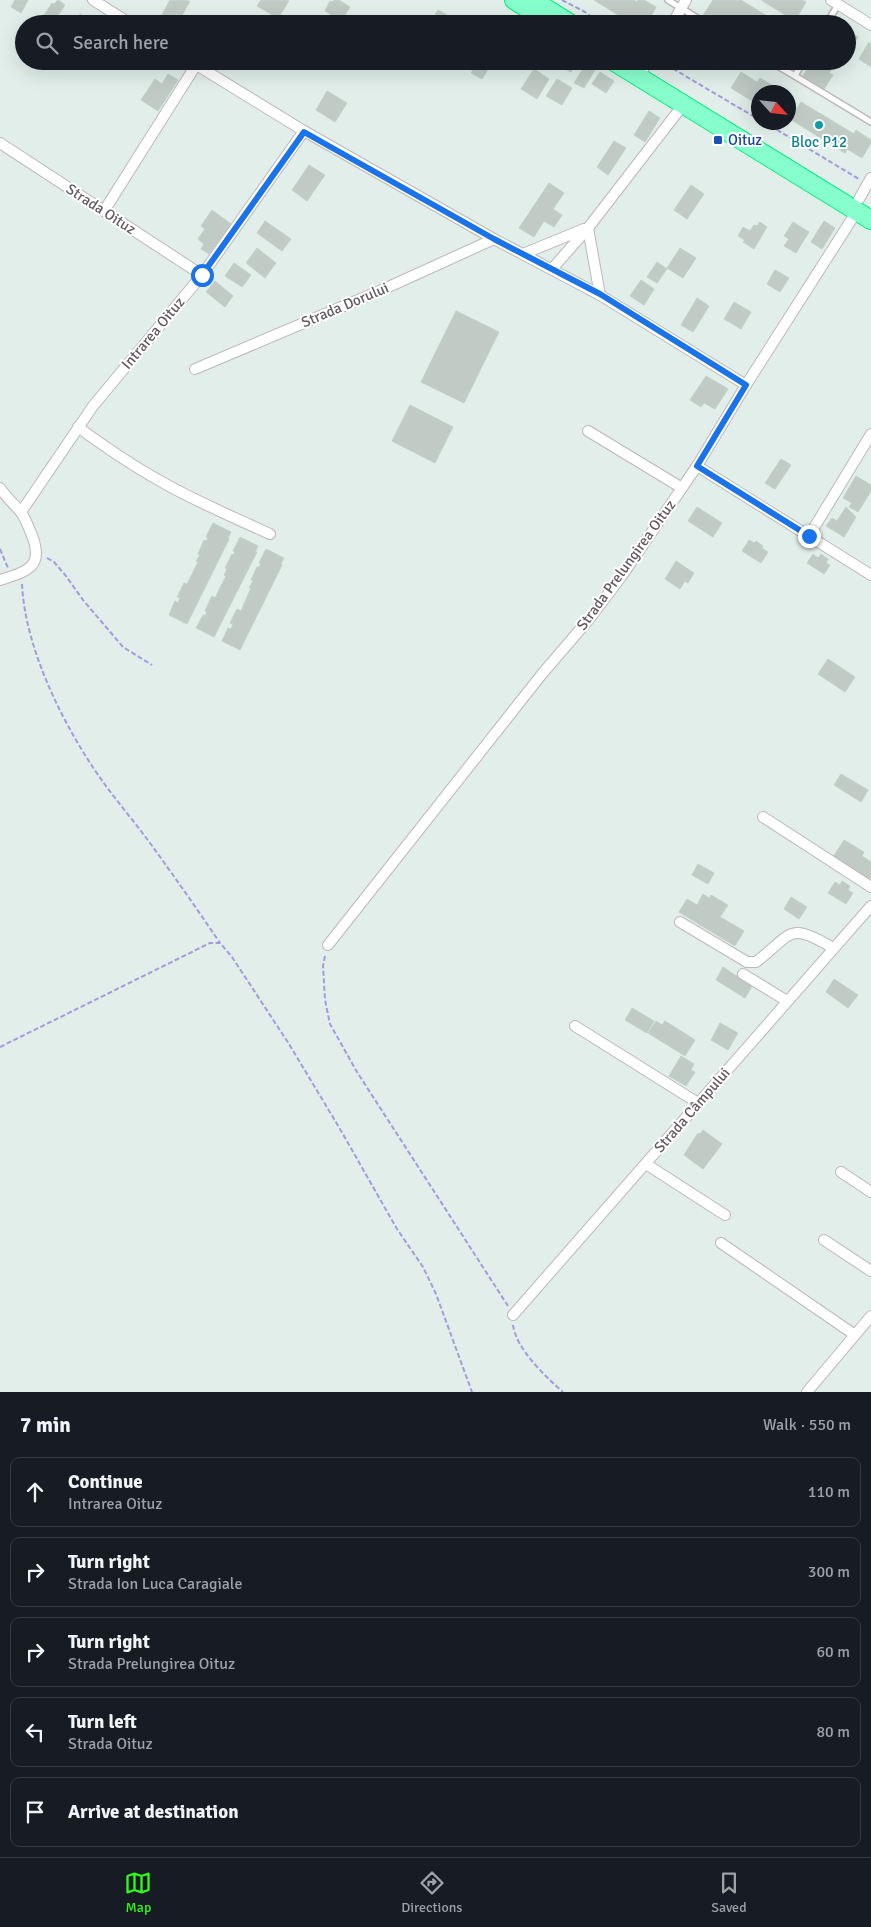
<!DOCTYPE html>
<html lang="en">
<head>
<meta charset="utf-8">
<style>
	:root { --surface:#171b24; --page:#242831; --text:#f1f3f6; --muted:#9ea1a6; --line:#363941; --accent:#31f91c }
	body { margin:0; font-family:Signika,sans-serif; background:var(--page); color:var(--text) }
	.compass { position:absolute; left:751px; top:85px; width:45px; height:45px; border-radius:50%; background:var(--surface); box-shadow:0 5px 20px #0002; rotate:117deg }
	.stop { position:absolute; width:15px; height:15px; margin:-11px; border:4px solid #1a73e8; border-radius:50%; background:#fff }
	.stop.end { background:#1a73e8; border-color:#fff; box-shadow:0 1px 5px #0008 }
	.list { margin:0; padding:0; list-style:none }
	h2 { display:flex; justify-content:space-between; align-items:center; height:65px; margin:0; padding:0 20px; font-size:21px }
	h2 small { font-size:16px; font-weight:400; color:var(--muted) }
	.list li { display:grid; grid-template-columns:32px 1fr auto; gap:15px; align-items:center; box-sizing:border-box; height:70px; margin:0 10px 10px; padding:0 10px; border:1px solid var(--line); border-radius:10px }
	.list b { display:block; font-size:19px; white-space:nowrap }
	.list p { margin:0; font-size:16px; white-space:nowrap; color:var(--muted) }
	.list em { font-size:16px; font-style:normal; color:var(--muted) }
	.icon { flex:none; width:28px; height:28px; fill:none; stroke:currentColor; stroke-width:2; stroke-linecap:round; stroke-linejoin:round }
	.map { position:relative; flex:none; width:871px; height:1392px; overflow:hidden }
	.search { position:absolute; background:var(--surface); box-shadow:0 5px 20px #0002; left:15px; right:15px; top:15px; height:55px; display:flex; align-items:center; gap:12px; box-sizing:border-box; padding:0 18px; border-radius:28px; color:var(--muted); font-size:19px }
	.sheet { height:465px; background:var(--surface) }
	nav { display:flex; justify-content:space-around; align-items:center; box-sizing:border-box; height:70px; border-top:1px solid var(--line); background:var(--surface); font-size:14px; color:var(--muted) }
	nav a { display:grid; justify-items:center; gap:2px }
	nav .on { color:var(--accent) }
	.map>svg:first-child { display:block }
</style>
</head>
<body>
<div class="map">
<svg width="871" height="1392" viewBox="0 0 871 1392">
	<rect width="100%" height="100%" fill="#e1eee9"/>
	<!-- building -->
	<g fill="#c0cbc6" stroke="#bfd3c9">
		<polygon points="15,0 28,0 21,13 11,7"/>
		<polygon points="58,0 65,5 52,24 39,23 52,3 54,4"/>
		<polygon points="170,0 190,1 181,17 175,14 170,24 157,24"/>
		<polygon points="261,0 287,0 289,1 278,18 257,6"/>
		<polygon points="334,0 339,0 350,7 341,21 325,11 330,1 333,2"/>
		<polygon points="594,0 634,0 637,2 638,0 644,0 656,7 647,24 634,17 631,23"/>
		<polygon points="713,0 741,0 780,24 713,24 702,17"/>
		<polygon points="761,0 802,0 806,2 795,21"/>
		<polygon points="438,10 449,16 445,24 429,24"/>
		<polygon points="80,14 93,21 91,24 74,24"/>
		<polygon points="238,16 245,21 244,24 227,24 230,19 235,22"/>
		<polygon points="847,31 858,37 850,50 847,48"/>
		<polygon points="869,42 871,44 871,67 859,59"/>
		<polygon points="479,61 493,61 482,79 471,73"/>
		<polygon points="562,61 577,61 571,72 559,66"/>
		<polygon points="693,61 719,61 714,70 703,63 700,66"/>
		<polygon points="817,61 837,61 829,73 833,75 824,89 803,76 811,63 814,65"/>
		<polygon points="586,64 595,70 584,88 574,83"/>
		<polygon points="534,69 549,79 537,99 521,89"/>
		<polygon points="600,72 614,81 606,93 592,84"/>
		<polygon points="741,72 757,82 760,78 779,89 777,92 758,92 758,99 756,98 754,102 731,88"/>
		<polygon points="168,74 178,80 158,111 141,100 155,79 162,84"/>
		<polygon points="557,79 572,88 562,105 546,96"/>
		<polygon points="327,91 347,103 335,122 316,110"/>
		<polygon points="801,102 854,134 856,130 871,140 871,143 862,158 847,149 845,153 790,119"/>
		<polygon points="649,111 660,118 645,142 634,135"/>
		<polygon points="614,141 626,148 608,175 597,167"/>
		<polygon points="309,165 325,175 307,201 292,190"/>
		<polygon points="549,183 564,193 553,209 562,215 554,227 544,221 534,237 519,228"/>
		<polygon points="691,185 704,194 687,219 674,210"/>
		<polygon points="212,210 231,224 209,254 201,249 204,244 198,239 205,229 201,226"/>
		<polygon points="265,221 291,239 282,251 257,233"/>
		<polygon points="824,221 835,228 822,249 811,242"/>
		<polygon points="760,222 767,227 754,249 743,242 745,240 738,236 743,227 750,231 754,225 757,226"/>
		<polygon points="793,222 809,232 796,253 784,246 789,239 784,236"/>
		<polygon points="257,248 276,263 265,278 246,263"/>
		<polygon points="680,248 696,258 683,278 667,268"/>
		<polygon points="657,262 667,269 657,283 647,277"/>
		<polygon points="234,263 251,275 242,287 225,276"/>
		<polygon points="775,270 789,278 780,292 767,284"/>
		<polygon points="641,280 654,289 644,305 630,296"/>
		<polygon points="215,281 233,296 225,307 206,292"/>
		<polygon points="697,298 709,306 693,332 681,325"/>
		<polygon points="734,302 751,312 741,329 724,319"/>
		<polygon points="456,311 499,332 464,403 421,382"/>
		<polygon points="706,376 728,389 715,409 704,403 701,407 690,400"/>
		<polygon points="410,405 453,427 435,463 392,441"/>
		<polygon points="781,459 791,465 775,489 765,483"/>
		<polygon points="856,476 871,485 871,491 858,512 849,507 852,503 843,498"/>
		<polygon points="697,507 722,523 713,537 688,521"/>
		<polygon points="846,507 856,517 844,537 826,526 832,518 837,521"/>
		<polygon points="213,523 231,532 228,538 229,539 187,624 169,615 175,601 178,603 180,598 177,597 184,583 187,584 198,562 196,561 200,555 198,554 204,540 206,541 208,538 206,537"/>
		<polygon points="240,537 258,546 255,552 257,552 214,637 196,628 203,615 205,616 207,612 205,611 212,596 215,598 226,576 224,575 227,569 225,568 232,554 233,555 235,552 233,551"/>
		<polygon points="749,540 754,543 756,541 763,546 762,548 768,552 761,563 742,551"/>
		<polygon points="266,549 284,558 281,564 282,565 240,650 222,641 228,628 231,629 233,624 230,623 237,609 241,611 251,588 249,588 253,581 251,580 257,567 259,567 261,564 259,563"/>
		<polygon points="813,554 818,558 821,554 828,559 826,563 830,565 824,574 807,563"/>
		<polygon points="676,561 694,573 688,583 685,581 680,589 665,579"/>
		<polygon points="828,659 855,677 845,692 818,674"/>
		<polygon points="841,774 868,790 861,802 834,785"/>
		<polygon points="844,840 864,852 862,856 871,862 871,876 869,879 833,857"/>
		<polygon points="698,864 714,873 708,884 692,875"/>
		<polygon points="842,881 850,886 848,890 853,893 846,904 828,893 835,882 840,885"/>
		<polygon points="703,894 709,898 711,895 728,905 720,917 744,931 735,946 679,912 687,899 697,905"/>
		<polygon points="791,897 807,907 799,919 784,909"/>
		<polygon points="723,967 752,986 745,998 716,980"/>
		<polygon points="834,979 858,995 848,1008 826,992"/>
		<polygon points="632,1008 654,1021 647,1033 625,1020"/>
		<polygon points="656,1021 662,1025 665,1021 695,1040 685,1056 648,1033"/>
		<polygon points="720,1023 738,1033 728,1050 711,1040"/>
		<polygon points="681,1056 694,1064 691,1070 695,1072 686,1086 669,1076"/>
		<polygon points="703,1130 722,1144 703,1169 684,1155 698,1133 700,1134"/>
	</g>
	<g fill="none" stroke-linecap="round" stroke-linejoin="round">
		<defs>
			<g id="lane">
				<polyline points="668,0 707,24"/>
				<polyline points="826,24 838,5"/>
				<polyline points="769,61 795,76"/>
				<polyline points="803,61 795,76 871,122"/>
			</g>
			<g id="street">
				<polyline points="93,0 131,24"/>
				<polyline points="831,0 871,25"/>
				<polyline points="672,24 686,0"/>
				<polyline points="190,61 304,131 494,239 600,295 746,385"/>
				<polyline points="644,68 648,61"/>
				<polyline points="0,143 202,275"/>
				<polyline points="859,199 871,178"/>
				<polyline points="104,211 196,65"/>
				<polyline points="588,228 600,295"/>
				<polyline points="523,254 584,229"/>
				<polyline points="552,269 588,228 683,105"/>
				<polyline points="195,369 384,289 494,239"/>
				<path d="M78,427C105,447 133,466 162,482C197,502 233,517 270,534"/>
				<polyline points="588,431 682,488"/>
				<polyline points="697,466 871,575"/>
				<path d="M0,488C6,497 13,503 20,511C25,517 28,526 31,533C45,566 29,571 0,580"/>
				<polyline points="21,512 93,406 202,275 304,131"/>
				<polyline points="809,536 871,434"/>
				<polyline points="763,817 871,887"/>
				<path d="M680,922L747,962H756C792,935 787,920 833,948"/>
				<polyline points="328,945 542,674 590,618 621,577 697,466 746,385 857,211"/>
				<polyline points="743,974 787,1001"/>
				<polyline points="575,1026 698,1103"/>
				<polyline points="646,1164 725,1215"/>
				<polyline points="841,1172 871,1192"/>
				<polyline points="824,1240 871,1271"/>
				<polyline points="721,1243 855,1335"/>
				<polyline points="513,1315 871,906"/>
				<polyline points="807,1392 871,1316"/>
			</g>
			<g id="highway">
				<polyline points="514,0 541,17"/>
				<polyline points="533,0 571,24"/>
				<polyline points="613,61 871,220"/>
			</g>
		</defs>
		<!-- lane casing -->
		<use href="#lane" stroke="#bfb6bb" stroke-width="8"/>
		<!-- street casing -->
		<use href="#street" stroke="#bfb6bb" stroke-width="12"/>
		<!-- highway casing -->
		<use href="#highway" stroke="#00ef7b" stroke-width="20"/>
		<!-- path -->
		<g stroke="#a29cdc" stroke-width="2" stroke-dasharray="5 2.5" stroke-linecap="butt">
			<polyline points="562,0 585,12 601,24"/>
			<polyline points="660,61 758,119"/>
			<polyline points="764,122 859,179"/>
			<polyline points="0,549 8,568"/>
			<polyline points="47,558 54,562 66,576 83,600 123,647 152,665"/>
			<path d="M22,584C25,651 67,733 106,786C120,805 136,824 150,843C174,876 197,909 220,943"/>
			<polyline points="325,956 323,966 325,1000 330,1024 357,1072 508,1306"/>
			<polyline points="0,1047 210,943 220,943 232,957 289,1044 340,1129 397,1229 423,1267 436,1294 472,1392"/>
			<path d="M513,1325C516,1349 546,1377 563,1392"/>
		</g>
		<!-- lane -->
		<use href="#lane" stroke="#fff" stroke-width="5"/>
		<!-- street -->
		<use href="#street" stroke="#fff" stroke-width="10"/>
		<!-- highway -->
		<use href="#highway" stroke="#87ffcc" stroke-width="18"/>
	</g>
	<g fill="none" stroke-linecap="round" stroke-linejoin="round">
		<!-- route -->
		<polyline stroke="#1a73e8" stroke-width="6" points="202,275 304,132 494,239 600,294 746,385 697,466 809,536"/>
	</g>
	<!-- markers -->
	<circle fill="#0f9aa8" stroke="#fff" stroke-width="2" cx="819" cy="125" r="5"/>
	<rect fill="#1a4fb4" stroke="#fff" stroke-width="2" x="713" y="135" width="10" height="10" rx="2.5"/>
	<g text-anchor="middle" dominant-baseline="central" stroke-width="4" stroke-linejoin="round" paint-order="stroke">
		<!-- transit labels -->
		<g font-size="15" fill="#164399" stroke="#fff" text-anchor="start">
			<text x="728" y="140">Oituz</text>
		</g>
		<!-- culture labels -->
		<g font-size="15" fill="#0d838f" stroke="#fff">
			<text x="819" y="142">Bloc P12</text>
		</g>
		<!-- street labels -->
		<g font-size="15" fill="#635960" stroke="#fff">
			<text transform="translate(101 209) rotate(33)">Strada Oituz</text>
			<text transform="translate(345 305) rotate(-23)">Strada Dorului</text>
			<text transform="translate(153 333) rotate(-50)">Intrarea Oituz</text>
			<text transform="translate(626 565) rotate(-54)">Strada Prelungirea Oituz</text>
			<text transform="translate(692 1110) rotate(-49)">Strada Câmpului</text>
		</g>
	</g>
</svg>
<svg class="compass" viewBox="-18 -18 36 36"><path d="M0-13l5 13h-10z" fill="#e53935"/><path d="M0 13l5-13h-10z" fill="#9ea1a6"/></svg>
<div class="stop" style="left:202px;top:275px"></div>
<div class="stop end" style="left:809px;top:536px"></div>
<div class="search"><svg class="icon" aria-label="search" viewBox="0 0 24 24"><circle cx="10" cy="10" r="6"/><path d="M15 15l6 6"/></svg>Search here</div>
</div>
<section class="sheet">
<h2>7 min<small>Walk · 550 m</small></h2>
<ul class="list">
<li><svg class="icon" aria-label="ahead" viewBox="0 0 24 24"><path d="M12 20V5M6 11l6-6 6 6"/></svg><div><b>Continue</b><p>Intrarea Oituz</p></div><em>110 m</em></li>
<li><svg class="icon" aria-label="right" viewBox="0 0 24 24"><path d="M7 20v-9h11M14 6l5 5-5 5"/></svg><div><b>Turn right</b><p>Strada Ion Luca Caragiale</p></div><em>300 m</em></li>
<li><svg class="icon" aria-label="right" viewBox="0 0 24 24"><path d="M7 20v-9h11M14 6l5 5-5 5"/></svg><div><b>Turn right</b><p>Strada Prelungirea Oituz</p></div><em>60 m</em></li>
<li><svg class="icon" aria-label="left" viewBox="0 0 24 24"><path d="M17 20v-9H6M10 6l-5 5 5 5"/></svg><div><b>Turn left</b><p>Strada Oituz</p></div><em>80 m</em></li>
<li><svg class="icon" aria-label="arrive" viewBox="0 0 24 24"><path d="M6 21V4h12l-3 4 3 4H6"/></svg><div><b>Arrive at destination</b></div></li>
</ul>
</section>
<nav>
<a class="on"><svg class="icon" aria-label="map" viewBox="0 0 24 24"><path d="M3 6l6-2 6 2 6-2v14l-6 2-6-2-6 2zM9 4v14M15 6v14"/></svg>Map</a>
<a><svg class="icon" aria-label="directions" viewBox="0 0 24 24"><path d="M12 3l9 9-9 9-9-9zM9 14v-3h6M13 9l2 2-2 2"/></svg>Directions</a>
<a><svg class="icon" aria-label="saved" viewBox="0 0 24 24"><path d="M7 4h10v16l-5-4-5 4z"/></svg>Saved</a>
</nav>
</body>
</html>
